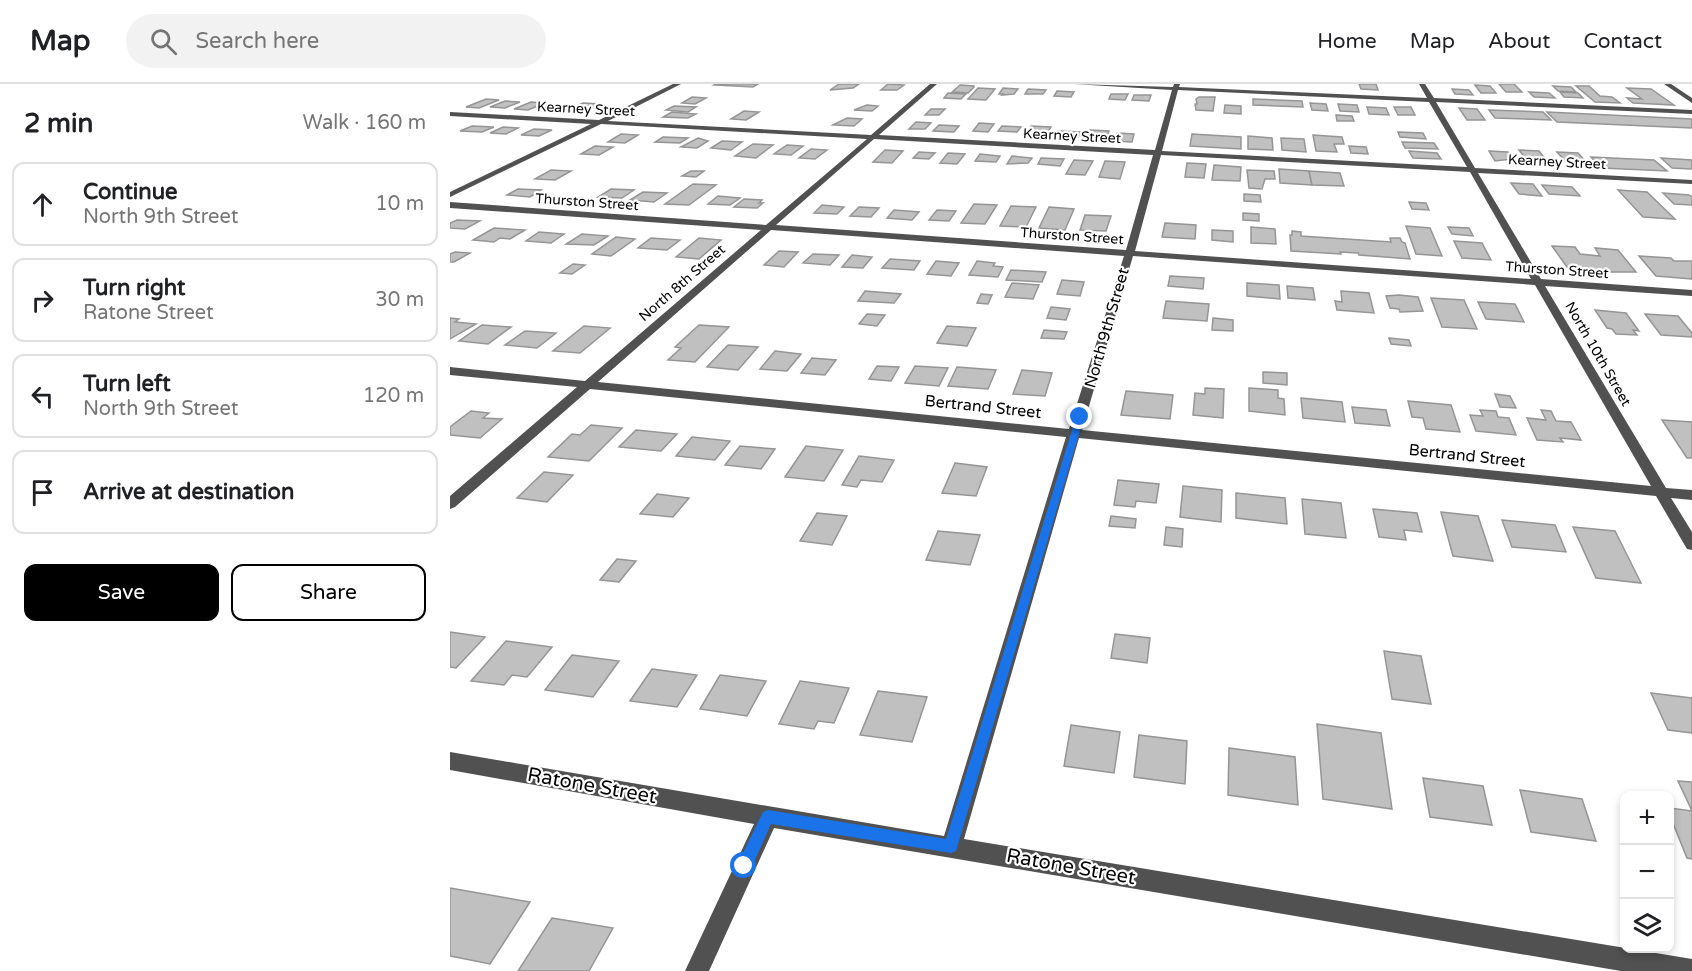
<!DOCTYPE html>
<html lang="en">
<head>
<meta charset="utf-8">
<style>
	:root { --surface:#fff; --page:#f2f2f2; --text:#202124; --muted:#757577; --line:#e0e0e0; --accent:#000 }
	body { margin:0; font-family:"Varela Round",sans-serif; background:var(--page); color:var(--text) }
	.controls { position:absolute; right:18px; bottom:18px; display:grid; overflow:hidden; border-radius:12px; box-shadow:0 3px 9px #0003 }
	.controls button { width:54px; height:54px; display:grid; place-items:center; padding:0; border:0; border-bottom:2px solid var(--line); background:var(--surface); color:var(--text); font:30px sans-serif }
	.stop { position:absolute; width:18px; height:18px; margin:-14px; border:4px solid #1a73e8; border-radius:50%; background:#fff }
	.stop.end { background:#1a73e8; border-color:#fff; box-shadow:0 2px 6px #0008 }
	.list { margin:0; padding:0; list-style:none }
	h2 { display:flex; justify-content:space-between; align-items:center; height:78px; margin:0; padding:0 24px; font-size:26px }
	h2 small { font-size:20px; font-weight:400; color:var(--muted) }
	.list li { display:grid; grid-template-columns:39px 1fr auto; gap:18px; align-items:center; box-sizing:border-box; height:84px; margin:0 12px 12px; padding:0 12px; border:2px solid var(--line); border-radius:12px }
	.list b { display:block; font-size:22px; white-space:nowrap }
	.list p { margin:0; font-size:20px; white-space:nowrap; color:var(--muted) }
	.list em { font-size:20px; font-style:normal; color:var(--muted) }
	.actions { display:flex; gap:12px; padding:18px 24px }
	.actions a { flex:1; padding:14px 0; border:2px solid var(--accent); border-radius:12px; text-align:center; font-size:21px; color:var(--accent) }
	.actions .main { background:var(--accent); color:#fff }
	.icon { flex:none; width:33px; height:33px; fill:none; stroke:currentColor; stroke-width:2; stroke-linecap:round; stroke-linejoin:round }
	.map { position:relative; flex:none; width:1242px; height:887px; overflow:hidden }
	header { display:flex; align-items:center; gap:36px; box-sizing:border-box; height:84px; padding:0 30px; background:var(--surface); border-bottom:2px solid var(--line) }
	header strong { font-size:28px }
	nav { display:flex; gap:33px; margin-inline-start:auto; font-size:21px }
	.search { width:420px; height:54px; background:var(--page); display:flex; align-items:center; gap:15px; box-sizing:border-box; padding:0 21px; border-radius:33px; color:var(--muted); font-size:22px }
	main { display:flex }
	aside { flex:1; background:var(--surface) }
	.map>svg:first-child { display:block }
</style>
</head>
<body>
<header>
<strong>Map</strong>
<div class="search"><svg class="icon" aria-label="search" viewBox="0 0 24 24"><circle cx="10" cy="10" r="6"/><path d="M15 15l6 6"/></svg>Search here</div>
<nav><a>Home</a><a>Map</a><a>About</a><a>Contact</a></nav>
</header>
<main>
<aside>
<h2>2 min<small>Walk · 160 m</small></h2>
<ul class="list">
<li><svg class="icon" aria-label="ahead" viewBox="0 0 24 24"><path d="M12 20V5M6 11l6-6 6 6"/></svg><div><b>Continue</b><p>North 9th Street</p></div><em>10 m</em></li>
<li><svg class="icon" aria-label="right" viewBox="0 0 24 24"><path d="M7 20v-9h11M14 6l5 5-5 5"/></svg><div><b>Turn right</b><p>Ratone Street</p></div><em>30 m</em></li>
<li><svg class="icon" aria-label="left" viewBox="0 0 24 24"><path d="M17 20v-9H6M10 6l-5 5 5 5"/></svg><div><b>Turn left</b><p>North 9th Street</p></div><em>120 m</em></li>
<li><svg class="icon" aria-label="arrive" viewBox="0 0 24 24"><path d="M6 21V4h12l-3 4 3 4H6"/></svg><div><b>Arrive at destination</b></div></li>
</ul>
<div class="actions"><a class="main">Save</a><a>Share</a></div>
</aside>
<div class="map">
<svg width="1242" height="887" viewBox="0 0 1242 887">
	<rect width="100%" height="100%" fill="#fff"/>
	<!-- building -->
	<g fill="#c0c0c0" stroke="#959595" stroke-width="1.5">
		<polygon points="266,0 308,0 303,3 264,1"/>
		<polygon points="389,0 409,0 403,4 380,6"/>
		<polygon points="438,0 454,1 447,6 431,6"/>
		<polygon points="909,0 926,0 928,6 911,5"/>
		<polygon points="1049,0 1064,0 1072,8 1056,8"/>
		<polygon points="510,1 524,2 524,3 518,9 502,8"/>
		<polygon points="1025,1 1040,2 1046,9 1031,9"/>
		<polygon points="1103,2 1121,3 1126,8 1108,7"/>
		<polygon points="1126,2 1139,2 1150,12 1162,13 1170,19 1145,18"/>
		<polygon points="528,4 545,5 536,16 518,15"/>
		<polygon points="553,4 568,5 564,10 552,11 553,10 549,10"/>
		<polygon points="1177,4 1201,5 1224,21 1183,19 1177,14 1192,15"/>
		<polygon points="578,5 596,6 593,10 575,10"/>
		<polygon points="1002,5 1019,6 1023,11 1005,10"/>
		<polygon points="607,7 624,8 621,13 604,12"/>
		<polygon points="1079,8 1099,9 1105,14 1084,13"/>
		<polygon points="1110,8 1128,9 1133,14 1114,13"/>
		<polygon points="498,9 516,10 511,15 494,14"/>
		<polygon points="661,10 678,10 675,16 659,15"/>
		<polygon points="684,11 701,11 699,17 682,16"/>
		<polygon points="242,13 256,14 245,20 232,19"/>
		<polygon points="749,13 765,13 763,27 746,26 745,20 747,20 746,15"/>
		<polygon points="36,15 49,16 29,24 16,23"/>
		<polygon points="803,15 852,17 853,23 803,21"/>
		<polygon points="55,17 70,18 55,24 40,23"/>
		<polygon points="81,18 95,19 78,26 64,25"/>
		<polygon points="133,19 152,20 136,27 117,26"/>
		<polygon points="860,19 876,20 878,27 862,26"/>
		<polygon points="888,20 907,21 909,28 890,27"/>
		<polygon points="105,21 118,21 105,27 91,27"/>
		<polygon points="417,21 428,22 422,27 404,26"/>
		<polygon points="775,21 791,22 791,30 774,29"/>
		<polygon points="224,22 246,23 238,28 216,26"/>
		<polygon points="917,23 936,24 939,31 919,30"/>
		<polygon points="944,23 961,23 965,31 948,31"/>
		<polygon points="1009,24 1027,25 1035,36 1017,36"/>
		<polygon points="481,25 495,25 489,31 475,31"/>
		<polygon points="1039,26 1093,28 1101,36 1045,34"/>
		<polygon points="294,27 309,28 296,36 281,35"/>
		<polygon points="222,28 246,30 238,34 213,33"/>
		<polygon points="1097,28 1242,35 1242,44 1107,38"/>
		<polygon points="886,31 902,32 904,37 887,37"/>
		<polygon points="397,34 412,35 404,42 383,41"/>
		<polygon points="466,38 481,39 475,45 459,45"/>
		<polygon points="529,39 544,40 538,48 523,47"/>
		<polygon points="489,41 509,42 504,48 483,47"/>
		<polygon points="22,42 44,43 32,48 10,47"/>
		<polygon points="552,42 571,43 567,48 548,47"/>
		<polygon points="581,42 601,43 596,51 576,50"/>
		<polygon points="53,43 68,44 56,50 40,49"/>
		<polygon points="84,45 102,46 89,52 71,51"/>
		<polygon points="640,46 659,47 656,55 636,54"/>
		<polygon points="608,47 631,48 628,53 606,52"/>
		<polygon points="948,48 973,49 976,55 950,53"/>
		<polygon points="667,49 684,50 682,58 663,57"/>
		<polygon points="171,50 188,51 175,59 158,58"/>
		<polygon points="742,50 791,53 791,65 740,62"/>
		<polygon points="863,51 892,53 894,60 884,60 887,68 866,67"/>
		<polygon points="798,52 822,54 823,66 798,65"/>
		<polygon points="213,53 238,54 230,59 205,58"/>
		<polygon points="248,54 258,57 247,64 231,63"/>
		<polygon points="831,54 854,55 856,68 832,66"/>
		<polygon points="272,57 292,58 281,66 261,64"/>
		<polygon points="952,58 984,59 988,65 955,64"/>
		<polygon points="303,60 323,61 306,74 285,72"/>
		<polygon points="337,61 353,62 341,71 324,70"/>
		<polygon points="145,62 163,63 149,71 131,70"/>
		<polygon points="899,62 916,63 918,70 901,69"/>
		<polygon points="361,65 377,66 365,75 349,74"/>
		<polygon points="435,66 453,67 442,79 423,78"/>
		<polygon points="1069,66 1089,67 1097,77 1078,78"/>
		<polygon points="959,67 987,69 991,75 963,74"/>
		<polygon points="1039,67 1058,68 1063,75 1045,77"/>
		<polygon points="469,68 485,69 479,75 463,74"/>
		<polygon points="1107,68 1128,69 1137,79 1118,80"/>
		<polygon points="498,69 515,70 507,80 490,79"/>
		<polygon points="530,70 550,72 546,78 525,77"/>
		<polygon points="562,72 582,74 578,79 557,80"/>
		<polygon points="1141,73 1204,76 1217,87 1151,84"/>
		<polygon points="591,74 614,75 610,82 588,80"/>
		<polygon points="1211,74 1242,76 1242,85 1222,84"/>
		<polygon points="624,76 643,77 635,91 616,90"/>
		<polygon points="655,77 675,78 670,95 649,93"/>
		<polygon points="737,79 756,80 754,94 735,93"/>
		<polygon points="764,81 791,83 790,97 762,96"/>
		<polygon points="829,85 859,87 862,101 830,99"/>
		<polygon points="101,86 121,87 105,96 85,95"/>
		<polygon points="797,86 824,87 825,95 815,95 812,105 799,104"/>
		<polygon points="241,87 254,87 246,93 232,92"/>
		<polygon points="859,87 890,89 894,102 862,101"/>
		<polygon points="1061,99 1083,100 1092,112 1069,110"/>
		<polygon points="243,100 266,101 239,121 215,120"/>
		<polygon points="1092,101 1122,103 1130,112 1099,110"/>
		<polygon points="68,105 91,106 80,113 57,111"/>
		<polygon points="161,105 184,106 172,114 148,113"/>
		<polygon points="1168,106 1197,108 1225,135 1193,133"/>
		<polygon points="193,108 217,109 204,118 180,116"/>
		<polygon points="1213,109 1239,111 1242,113 1242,121 1224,120"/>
		<polygon points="794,110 810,111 811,118 794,117"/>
		<polygon points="268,112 290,114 280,121 258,120"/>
		<polygon points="294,115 312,116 309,119 313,119 307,124 284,123"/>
		<polygon points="959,118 976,119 979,126 962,125"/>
		<polygon points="524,120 547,121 535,140 511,139"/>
		<polygon points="372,121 394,123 387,130 364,129"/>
		<polygon points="561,122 586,123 576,143 550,142"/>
		<polygon points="409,123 429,124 421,133 400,132"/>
		<polygon points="599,123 624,125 615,146 589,144"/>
		<polygon points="444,126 469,128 462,136 437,134"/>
		<polygon points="487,126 506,127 499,137 479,136"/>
		<polygon points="793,129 809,130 809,137 793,136"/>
		<polygon points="635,131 661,132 656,147 630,146"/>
		<polygon points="7,136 30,137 15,145 0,144 0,139"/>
		<polygon points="715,139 746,141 745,155 712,153"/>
		<polygon points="956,142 980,144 992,172 966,170"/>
		<polygon points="801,143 825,145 826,160 801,159"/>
		<polygon points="998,143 1019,144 1023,152 1002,150"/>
		<polygon points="44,144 75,146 60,155 50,154 44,158 23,156"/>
		<polygon points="762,146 783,147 783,158 762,156"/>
		<polygon points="842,147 851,148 851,152 941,158 940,154 950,154 952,158 955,159 960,175 909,171 908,169 890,168 891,170 841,167 840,151 842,151"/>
		<polygon points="89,148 114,150 101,159 76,157"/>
		<polygon points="132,150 144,151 158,152 144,161 116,160"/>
		<polygon points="166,153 185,155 161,172 142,170"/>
		<polygon points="201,154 230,156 217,166 188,164"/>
		<polygon points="249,154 271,156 249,175 226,173"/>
		<polygon points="1004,157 1032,159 1041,176 1012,174"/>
		<polygon points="1102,162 1125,163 1130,170 1150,172 1145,164 1168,166 1186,188 1141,188 1139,185 1117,183"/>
		<polygon points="329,167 348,168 334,183 314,181"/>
		<polygon points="5,168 20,169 4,178 0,178 0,170"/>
		<polygon points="363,170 389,171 380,181 353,179"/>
		<polygon points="402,171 422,173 413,184 392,183"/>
		<polygon points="1189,172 1221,174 1224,177 1242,177 1242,195 1206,192"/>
		<polygon points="440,175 470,177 464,186 432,184"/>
		<polygon points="486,177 509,179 501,192 477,190"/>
		<polygon points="527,177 545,179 543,182 553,183 548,193 519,191"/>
		<polygon points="123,180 135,181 122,190 110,189"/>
		<polygon points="561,186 596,188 592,198 556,196"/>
		<polygon points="720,192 754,194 753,205 718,202"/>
		<polygon points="612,196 634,198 630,212 607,210"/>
		<polygon points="562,199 589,201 583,215 555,213"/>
		<polygon points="797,199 829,201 830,215 797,212"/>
		<polygon points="837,202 863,204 865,216 838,214"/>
		<polygon points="415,207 451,210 444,219 408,217"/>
		<polygon points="891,207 919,209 924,229 887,226 885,217 892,218"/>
		<polygon points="531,210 542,211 538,220 527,219"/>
		<polygon points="949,211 968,213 973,227 950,228 949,225 940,224 936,212"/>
		<polygon points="981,214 1014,216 1027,245 992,243"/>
		<polygon points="716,217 759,220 757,237 713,234"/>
		<polygon points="1028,218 1065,220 1074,238 1036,235"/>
		<polygon points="601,223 620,225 616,236 597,234"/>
		<polygon points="1145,226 1176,229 1189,247 1183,246 1187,251 1166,250 1162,245 1157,244"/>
		<polygon points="417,230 435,231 427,242 409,240"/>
		<polygon points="1195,230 1228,232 1242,249 1242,253 1211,251"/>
		<polygon points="0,234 9,235 5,238 26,240 0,255"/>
		<polygon points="763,234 783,236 783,247 762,246"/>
		<polygon points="32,241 61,243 38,260 9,257"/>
		<polygon points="249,241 279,243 245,278 218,276 231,264 225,263"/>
		<polygon points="134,242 160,244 130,269 103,267"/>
		<polygon points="497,242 526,244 517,262 487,259"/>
		<polygon points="594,246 617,248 614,255 591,254"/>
		<polygon points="75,247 106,249 87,264 55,261"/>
		<polygon points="939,254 959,256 961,262 941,260"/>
		<polygon points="278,261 308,263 288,286 257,283"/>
		<polygon points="325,267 351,270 337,287 310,285"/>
		<polygon points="362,274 386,276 375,291 351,289"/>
		<polygon points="427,282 449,283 441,297 419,295"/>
		<polygon points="465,282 498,284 489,302 455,299"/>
		<polygon points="507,283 546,286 538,305 498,302"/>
		<polygon points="572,286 602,289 595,312 563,310"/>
		<polygon points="813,288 837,289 837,301 813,299"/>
		<polygon points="755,304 774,305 773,334 743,331 745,309 755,310"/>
		<polygon points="799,304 828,306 828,314 834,315 835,331 799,327"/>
		<polygon points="676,307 723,311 720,335 671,331"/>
		<polygon points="1045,310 1060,312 1066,324 1050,323"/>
		<polygon points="851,314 892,318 895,338 853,334"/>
		<polygon points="958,317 1001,321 1010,348 976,345 973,334 962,333"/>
		<polygon points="902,323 936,326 940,342 905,339"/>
		<polygon points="1030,326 1046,327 1048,333 1059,334 1066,351 1026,347 1020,331 1033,332"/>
		<polygon points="1091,326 1101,327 1106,337 1121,338 1131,356 1110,354 1113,358 1087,356 1077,334 1096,336"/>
		<polygon points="21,327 39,329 33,334 52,335 30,354 0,351 0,343"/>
		<polygon points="1212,336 1242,338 1242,374 1237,374"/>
		<polygon points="141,341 172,344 139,377 98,373 122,350 130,351"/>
		<polygon points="186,346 227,350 211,367 169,363"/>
		<polygon points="242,353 280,357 265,376 226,372"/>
		<polygon points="290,362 325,365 311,385 275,381"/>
		<polygon points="356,362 393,366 374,397 335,393"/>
		<polygon points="409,372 444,376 432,398 411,396 407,403 392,401"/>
		<polygon points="505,379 537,383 526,412 492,409"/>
		<polygon points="94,388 123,391 97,418 67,414"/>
		<polygon points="668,396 709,400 706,419 686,417 685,423 664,421"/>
		<polygon points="733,402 772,406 771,438 730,433"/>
		<polygon points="786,409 835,414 837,440 786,434"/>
		<polygon points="207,410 239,414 223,433 190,430"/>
		<polygon points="852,415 891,419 896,454 855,450"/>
		<polygon points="923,425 967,429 972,448 954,446 956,456 929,453"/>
		<polygon points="991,428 1028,432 1043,477 1003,472"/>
		<polygon points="367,429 397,432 382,461 350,457"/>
		<polygon points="661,432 686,435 685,444 659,442"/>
		<polygon points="1052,436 1105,441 1116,468 1062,463"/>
		<polygon points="716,443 733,445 732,463 714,461"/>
		<polygon points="1123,443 1165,447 1191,499 1146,494"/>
		<polygon points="488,447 530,451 520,481 476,476"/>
		<polygon points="167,475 186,477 169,498 150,496"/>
		<polygon points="0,548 35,553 6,584 0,583"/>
		<polygon points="665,550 700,554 697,579 661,574"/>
		<polygon points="56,557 102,563 77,593 62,591 54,601 21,597"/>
		<polygon points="934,567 971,572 981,620 942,615"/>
		<polygon points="122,571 169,577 143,613 95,606"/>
		<polygon points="202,585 247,591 227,623 180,617"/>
		<polygon points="270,591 316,597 297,632 250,625"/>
		<polygon points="350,597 399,604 384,639 368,637 364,645 329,640"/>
		<polygon points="428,607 477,613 462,658 410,651"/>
		<polygon points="1201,609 1242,614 1242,649 1218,646"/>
		<polygon points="867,640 931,649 942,725 873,715"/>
		<polygon points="621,641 670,648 664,689 614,682"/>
		<polygon points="689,651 737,657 735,700 684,693"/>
		<polygon points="779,664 845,673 848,721 778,711"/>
		<polygon points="973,694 1033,702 1042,741 980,733"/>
		<polygon points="1228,697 1242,698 1242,775 1237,774 1220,732 1220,724 1242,727"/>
		<polygon points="1070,706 1132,715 1146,757 1081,748"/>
		<polygon points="0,804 80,818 40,880 0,872"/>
		<polygon points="102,834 163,844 139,887 68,887"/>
	</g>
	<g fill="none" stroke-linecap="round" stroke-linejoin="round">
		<!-- minor -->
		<g fill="#515151" fill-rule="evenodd">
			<path d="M223,0H231L158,37L421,51L480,0H487L429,51L705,66L722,6L623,0L723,3L724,0H730L729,3L977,14L969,0H975L984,14L1242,26V30L986,18L1025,84L1242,96V100L1028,89L1091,195L1242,206V212L1095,202L1216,404L1242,406V416L1221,414L1242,448V466L1237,465L1206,412L629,354L514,755L1242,875V887H1171L324,744L259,887H235L304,740L0,686V668L494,752L616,353L140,305L5,423L0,425V412L127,303L0,291V283L135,297L311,146L0,124V118L316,141L417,55L151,40L0,113V108L141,40L0,32V28L149,36ZM728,6L979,18L1017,83L712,67ZM424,55L703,71L676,166L326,141ZM711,71L1020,88L1081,195L685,167ZM321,146L674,172L619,345L148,298ZM683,172L1085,201L1201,402L632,346Z"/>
			<polygon points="1214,0 1221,0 1242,14 1242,19"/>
		</g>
	</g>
	<!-- route -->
	<polygon fill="#1a73e8" points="630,330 634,333 506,767 501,769 321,740 300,787 294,789 289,787 287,782 289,777 313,728 318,726 496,755 626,333"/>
	<g text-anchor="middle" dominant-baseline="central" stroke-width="4.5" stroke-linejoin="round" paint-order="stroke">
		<!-- far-street labels -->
		<g font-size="14" fill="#000" stroke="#fff">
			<text transform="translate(136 25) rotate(3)">Kearney Street</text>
			<text transform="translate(622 52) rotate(3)">Kearney Street</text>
			<text transform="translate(1107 78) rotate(3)">Kearney Street</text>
			<text transform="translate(137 118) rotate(4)">Thurston Street</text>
			<text transform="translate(622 152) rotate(4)">Thurston Street</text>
			<text transform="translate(1107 186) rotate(4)">Thurston Street</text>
			<text transform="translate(232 199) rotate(-41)">North 8th Street</text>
			<text transform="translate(1148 270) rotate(60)">North 10th Street</text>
		</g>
		<!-- street labels -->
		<g font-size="16" fill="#000" stroke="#fff">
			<text transform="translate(657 244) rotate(-74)">North 9th Street</text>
			<text transform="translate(533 323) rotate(6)">Bertrand Street</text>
			<text transform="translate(1017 372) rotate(6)">Bertrand Street</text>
		</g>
		<!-- near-street labels -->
		<g font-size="20" fill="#000" stroke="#fff">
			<text transform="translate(142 702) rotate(10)">Ratone Street</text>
			<text transform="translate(621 783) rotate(10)">Ratone Street</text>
		</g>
	</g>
</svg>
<div class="controls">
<button>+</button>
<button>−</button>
<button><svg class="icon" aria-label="layers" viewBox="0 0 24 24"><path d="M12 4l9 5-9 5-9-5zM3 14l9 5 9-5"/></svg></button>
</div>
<div class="stop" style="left:294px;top:782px"></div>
<div class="stop end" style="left:630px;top:333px"></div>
</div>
</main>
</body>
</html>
